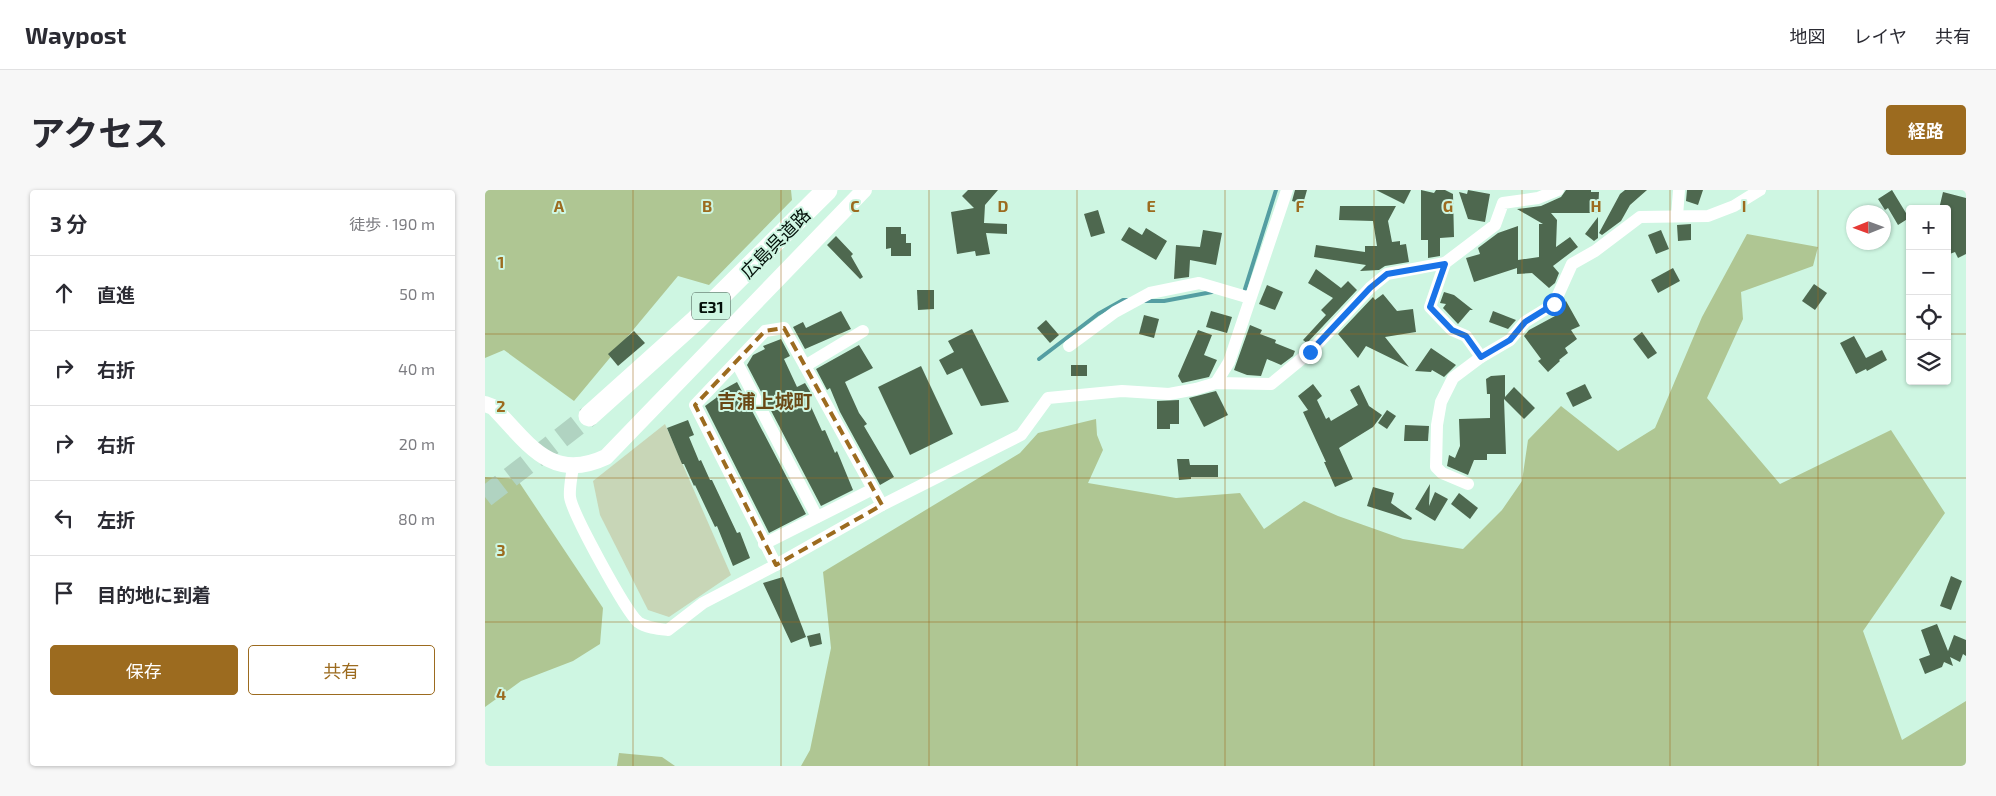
<!DOCTYPE html>
<html lang="ja">
<head>
<meta charset="utf-8">
<style>
	:root { --surface:#fff; --page:#f7f7f7; --text:#2b2b33; --muted:#7c7c81; --line:#e1e1e2; --accent:#9c6b1f }
	body { margin:0; font-family:"Exo 2","Noto Sans JP",sans-serif; background:var(--page); color:var(--text) }
	.controls { position:absolute; right:15px; top:15px; display:grid; overflow:hidden; border-radius:5px; box-shadow:0 1px 4px #0004 }
	.controls button { width:45px; height:45px; display:grid; place-items:center; padding:0; border:0; border-bottom:1px solid var(--line); background:var(--surface); color:var(--text); font:25px sans-serif }
	.compass { position:absolute; left:1361px; top:15px; width:45px; height:45px; border-radius:50%; background:var(--surface); box-shadow:0 1px 4px #0004; rotate:269deg }
	.stop { position:absolute; width:15px; height:15px; margin:-11px; border:4px solid #1a73e8; border-radius:50%; background:#fff }
	.stop.end { background:#1a73e8; border-color:#fff; box-shadow:0 1px 5px #0008 }
	.list { margin:0; padding:0; list-style:none }
	h2 { display:flex; justify-content:space-between; align-items:center; height:65px; margin:0; padding:0 20px; font-size:21px }
	h2 small { font-size:16px; font-weight:400; color:var(--muted) }
	.list li { display:grid; grid-template-columns:32px 1fr auto; gap:15px; align-items:center; box-sizing:border-box; height:75px; padding:0 20px; border-top:1px solid var(--line) }
	.list b { display:block; font-size:19px; white-space:nowrap }
	.list em { font-size:16px; font-style:normal; color:var(--muted) }
	.actions { display:flex; gap:10px; padding:15px 20px }
	.actions a { flex:1; padding:11px 0; border:1px solid var(--accent); border-radius:5px; text-align:center; font-size:18px; color:var(--accent) }
	.actions .main { background:var(--accent); color:#fff }
	.icon { flex:none; width:28px; height:28px; fill:none; stroke:currentColor; stroke-width:2; stroke-linecap:round; stroke-linejoin:round }
	.map { position:relative; flex:none; width:1481px; height:576px; overflow:hidden; border-radius:5px }
	header { display:flex; align-items:center; gap:30px; box-sizing:border-box; height:70px; padding:0 25px; background:var(--surface); border-bottom:1px solid var(--line) }
	header strong { font-size:24px }
	nav { display:flex; gap:28px; margin-inline-start:auto; font-size:18px }
	.intro { display:flex; align-items:center; justify-content:space-between; box-sizing:border-box; height:120px; padding:0 30px }
	h1 { margin:0; font-size:35px }
	.button { padding:12px 22px; border-radius:5px; background:var(--accent); color:#fff; font-size:18px; font-weight:700 }
	main { display:flex; gap:30px; padding:0 30px }
	aside { flex:1; background:var(--surface); border-radius:5px; box-shadow:0 1px 4px #0004 }
	.map>svg:first-child { display:block }
</style>
</head>
<body>
<header>
<strong>Waypost</strong>
<nav><a>地図</a><a>レイヤ</a><a>共有</a></nav>
</header>
<div class="intro"><h1>アクセス</h1><a class="button">経路</a></div>
<main>
<aside>
<h2>3 分<small>徒歩 · 190 m</small></h2>
<ul class="list">
<li><svg class="icon" aria-label="ahead" viewBox="0 0 24 24"><path d="M12 20V5M6 11l6-6 6 6"/></svg><div><b>直進</b></div><em>50 m</em></li>
<li><svg class="icon" aria-label="right" viewBox="0 0 24 24"><path d="M7 20v-9h11M14 6l5 5-5 5"/></svg><div><b>右折</b></div><em>40 m</em></li>
<li><svg class="icon" aria-label="right" viewBox="0 0 24 24"><path d="M7 20v-9h11M14 6l5 5-5 5"/></svg><div><b>右折</b></div><em>20 m</em></li>
<li><svg class="icon" aria-label="left" viewBox="0 0 24 24"><path d="M17 20v-9H6M10 6l-5 5 5 5"/></svg><div><b>左折</b></div><em>80 m</em></li>
<li><svg class="icon" aria-label="arrive" viewBox="0 0 24 24"><path d="M6 21V4h12l-3 4 3 4H6"/></svg><div><b>目的地に到着</b></div></li>
</ul>
<div class="actions"><a class="main">保存</a><a>共有</a></div>
</aside>
<div class="map">
<svg width="1481" height="576" viewBox="0 0 1481 576">
	<rect width="100%" height="100%" fill="#cef6e2"/>
	<!-- green -->
	<polygon fill="#c8d6b7" points="180,234 246,385 184,427 163,420 115,325 108,291"/>
	<!-- forest -->
	<g fill="#afc693">
		<polygon points="0,0 306,0 307,10 224,95 193,86 89,211 19,160 0,168"/>
		<polygon points="1262,44 1333,57 1328,76 1256,102 1258,129 1222,208 1295,294 1406,240 1460,323 1378,441 1417,550 1481,511 1481,576 316,576 325,560 346,458 338,382 535,263 553,243 611,229 612,245 618,260 603,293 691,308 755,303 779,339 819,311 853,326 918,349 978,359 1017,320 1037,291 1043,250 1076,216 1133,261 1170,238 1217,127"/>
		<polygon points="0,287 32,289 118,418 115,454 88,471 36,491 0,517"/>
		<polygon points="134,563 177,567 190,576 132,576"/>
	</g>
	<g fill="none" stroke-linecap="round" stroke-linejoin="round">
		<!-- stream -->
		<g stroke="#549ea2" stroke-width="4">
			<polyline points="760,99 791,0"/>
			<polyline points="660,111 679,111 727,102"/>
			<polyline points="554,169 613,124 638,110 643,110"/>
		</g>
	</g>
	<!-- building -->
	<g fill="#4e684f">
		<polygon points="483,0 513,0 500,15 499,33 522,34 522,44 501,43 505,64 491,66 490,61 472,64 466,22 489,18 477,6"/>
		<polygon points="810,0 822,0 818,14 807,11"/>
		<polygon points="891,0 926,0 919,14"/>
		<polygon points="936,0 949,3 951,0 960,0 968,4 969,47 955,48 955,66 943,68 943,50 936,50"/>
		<polygon points="983,0 1005,4 1000,32 983,29 974,2 982,4"/>
		<polygon points="1081,0 1106,0 1106,2 1114,2 1113,23 1066,23 1072,30 1071,57 1085,47 1093,57 1068,76 1074,83 1070,93 1064,98 1047,83 1032,84 1032,78 989,92 981,68 995,64 993,58 1013,43 1033,36 1033,70 1054,67 1054,34 1058,34 1032,19 1056,16 1076,7"/>
		<polygon points="1140,0 1162,0 1145,15 1136,31 1117,45 1114,43 1135,4"/>
		<polygon points="1202,0 1218,0 1213,15 1201,11"/>
		<polygon points="1407,0 1424,28 1413,35 1403,18 1400,20 1393,9"/>
		<polygon points="1458,2 1481,8 1481,64 1473,68 1470,62 1462,65 1462,19 1454,19"/>
		<polygon points="855,16 911,16 903,31 907,52 915,51 915,55 921,54 924,72 900,76 894,80 875,81 881,75 829,67 831,55 880,62 880,56 892,56 888,31 854,30"/>
		<polygon points="613,20 620,43 606,47 599,24"/>
		<polygon points="1113,27 1113,48 1109,51 1100,44"/>
		<polygon points="1206,34 1206,50 1193,51 1192,35"/>
		<polygon points="401,37 416,37 416,44 421,44 421,53 426,53 426,66 406,66 406,58 401,59"/>
		<polygon points="644,37 657,45 661,38 682,51 671,70 636,50"/>
		<polygon points="718,40 737,43 731,75 705,70 704,87 689,89 691,55 715,57"/>
		<polygon points="1176,40 1184,59 1171,64 1163,45"/>
		<polygon points="351,46 368,64 366,66 378,87 375,89 342,55"/>
		<polygon points="1188,78 1195,91 1173,103 1166,90"/>
		<polygon points="831,79 856,98 863,91 872,100 822,153 818,150 841,125 836,120 848,108 823,93"/>
		<polygon points="1329,94 1342,103 1330,120 1317,111"/>
		<polygon points="782,95 798,102 790,120 774,114"/>
		<polygon points="432,100 449,100 449,119 433,120"/>
		<polygon points="959,102 969,105 988,120 985,120 973,134 958,118 961,114 955,113"/>
		<polygon points="898,104 912,121 928,119 931,142 900,147 924,177 881,156 873,168 853,144 888,107 890,110"/>
		<polygon points="1081,111 1095,136 1086,140 1092,149 1080,158 1083,163 1074,170 1075,171 1063,182 1053,171 1056,169 1039,146 1044,140 1070,126 1069,124"/>
		<polygon points="356,121 366,139 320,159 308,137 318,132 321,138"/>
		<polygon points="726,121 747,127 742,143 721,137"/>
		<polygon points="1008,121 1031,130 1023,139 1004,132"/>
		<polygon points="659,125 674,129 669,148 654,144"/>
		<polygon points="561,130 574,145 565,153 552,138"/>
		<polygon points="765,135 777,140 775,144 791,150 790,153 810,161 808,166 796,175 782,169 776,186 762,185 749,180"/>
		<polygon points="487,139 524,212 496,216 477,178 462,185 454,170 469,162 463,151"/>
		<polygon points="713,140 727,145 719,165 732,170 724,187 697,193 693,186"/>
		<polygon points="149,141 160,153 133,176 123,164"/>
		<polygon points="1157,142 1172,163 1163,169 1148,149"/>
		<polygon points="1369,146 1381,168 1397,160 1402,170 1382,181 1381,179 1371,184 1355,153"/>
		<polygon points="296,149 305,166 299,169 312,197 320,193 326,203 326,208 323,210 337,241 340,240 350,263 352,261 368,300 336,316 262,175 268,165 280,159 278,156"/>
		<polygon points="374,155 388,178 360,192 374,223 382,234 379,236 409,287 395,295 355,222 345,198 342,200 331,179"/>
		<polygon points="946,158 971,175 959,187 947,180 946,182 930,181"/>
		<rect x="586" y="175" width="16" height="11"/>
		<polygon points="436,176 468,244 425,265 393,197"/>
		<polygon points="1020,185 1020,207 1029,197 1050,218 1039,229 1019,209 1021,264 1002,264 1002,270 989,270 983,285 962,276 964,265 970,268 975,256 974,229 1005,228 1005,204 1002,204 1001,189 1006,186"/>
		<polygon points="252,192 321,324 284,343 220,216 231,208 234,202"/>
		<polygon points="828,194 837,206 832,210 841,229 844,227 846,231 873,215 865,200 874,195 884,216 897,225 888,237 854,258 868,289 850,297 839,272 841,272 818,222 823,220 813,206"/>
		<polygon points="1100,194 1107,208 1088,217 1081,203"/>
		<polygon points="731,201 743,225 719,237 704,208"/>
		<polygon points="694,210 694,234 685,234 685,239 672,239 672,211"/>
		<polygon points="902,220 911,226 902,239 893,233"/>
		<polygon points="203,230 209,245 204,247 214,271 216,270 225,290 227,290 252,343 255,342 265,368 248,376 232,336 230,337 210,295 209,296 199,274 197,274 182,238"/>
		<polygon points="920,235 944,236 943,251 919,251"/>
		<polygon points="692,269 704,269 705,275 733,275 733,287 706,287 706,289 694,290"/>
		<polygon points="945,294 944,316 950,302 963,309 950,331 930,319"/>
		<polygon points="888,297 909,303 906,313 927,328 926,330 882,316"/>
		<polygon points="974,303 993,318 985,329 966,314"/>
		<polygon points="1466,386 1477,391 1466,420 1455,416"/>
		<polygon points="298,387 321,447 306,453 278,393"/>
		<polygon points="1452,434 1463,461 1469,445 1481,450 1481,466 1478,464 1475,472 1465,467 1468,476 1459,472 1457,477 1440,484 1434,469 1445,465 1436,440"/>
		<polygon points="335,443 337,454 325,457 322,446"/>
	</g>
	<g fill="none" stroke-linecap="round" stroke-linejoin="round">
		<!-- highway-tunnel -->
		<polyline stroke="#b0d3c1" stroke-width="21" stroke-dasharray="21 11" stroke-linecap="butt" points="0,307 104,226"/>
		<!-- street -->
		<g stroke="#fff" stroke-width="12">
			<polyline points="1192,26 1194,0"/>
			<polyline points="960,73 945,117 967,140 981,146 996,167"/>
			<polyline points="584,156 630,122 665,103 714,93 765,108"/>
			<polyline points="252,173 332,327"/>
			<polyline points="320,176 378,141"/>
			<polyline points="731,193 744,172 802,0"/>
			<path d="M88,276C87,286 84,297 85,307C87,323 140,420 153,432C161,438 173,439 183,440L218,413L291,375L397,315L536,245L563,208L637,201L684,204L711,199L731,193L786,194L825,162L885,98L902,84L960,73L1010,35L1018,13L1053,8L1073,0"/>
			<polyline points="983,294 957,283 951,277 952,235 956,212 968,188 996,167 1025,150 1040,132 1069,114 1087,74 1110,61 1155,27 1223,26 1249,16 1275,0"/>
			<polyline points="279,354 388,299"/>
			<polyline points="291,375 210,215 280,141 299,138 397,315"/>
		</g>
		<!-- secondary -->
		<path stroke="#fff" stroke-width="16" d="M0,214L8,217C43,253 66,293 121,267L379,0"/>
		<!-- highway -->
		<polyline stroke="#fff" stroke-width="21" points="104,226 211,130 342,0"/>
	</g>
	<g fill="none" stroke-linecap="round" stroke-linejoin="round">
		<!-- route -->
		<polyline stroke="#1a73e8" stroke-width="6" points="825,162 885,98 902,84 960,74 945,117 967,140 981,146 996,167 1025,150 1040,132 1069,114"/>
	</g>
	<!-- marked area -->
	<path fill="none" stroke="#9c6b1f" stroke-width="4" stroke-dasharray="10 6" stroke-linejoin="round" d="M299,138L397,315L291,375L210,215L280,141Z"/>
	<!-- grid -->
	<path fill="none" stroke="#9c6b1f" stroke-width="1" stroke-opacity="0.55" d="M148,0V576M296,0V576M444,0V576M592,0V576M740,0V576M889,0V576M1037,0V576M1185,0V576M1333,0V576M0,144H1425M1462,144H1481M0,288H1481M0,432H1481"/>
	<g text-anchor="middle" dominant-baseline="central" stroke-width="4" stroke-linejoin="round" paint-order="stroke">
		<!-- shield labels -->
		<rect fill="#cef6e2" stroke="#40544a" stroke-width="1" x="207" y="102.5" width="38" height="27" rx="4"/>
		<g font-size="16" font-weight="bold" fill="#030f09">
			<text x="226" y="116">E31</text>
		</g>
		<!-- street labels -->
		<g font-size="18" fill="#030f09" stroke="#cef6e2">
			<text transform="translate(290 53) rotate(-45)">広島呉道路</text>
		</g>
		<!-- neighbourhood labels -->
		<g font-size="19" font-weight="bold" fill="#694714" stroke="#cef6e2">
			<text x="280" y="210">吉浦上城町</text>
		</g>
	</g>
	<g font-size="16" text-anchor="middle" font-weight="bold" fill="#9c6b1f" stroke="#cef6e2" stroke-width="4" stroke-linejoin="round" paint-order="stroke">
		<text x="74" y="22">A</text>
		<text x="222" y="22">B</text>
		<text x="370" y="22">C</text>
		<text x="518" y="22">D</text>
		<text x="666" y="22">E</text>
		<text x="815" y="22">F</text>
		<text x="963" y="22">G</text>
		<text x="1111" y="22">H</text>
		<text x="1259" y="22">I</text>
		<text x="16" y="78">1</text>
		<text x="16" y="222">2</text>
		<text x="16" y="366">3</text>
		<text x="16" y="510">4</text>
	</g>
</svg>
<div class="controls">
<button>+</button>
<button>−</button>
<button><svg class="icon" aria-label="locate" viewBox="0 0 24 24"><circle cx="12" cy="12" r="6"/><path d="M12 2v4M12 18v4M2 12h4M18 12h4"/></svg></button>
<button><svg class="icon" aria-label="layers" viewBox="0 0 24 24"><path d="M12 4l9 5-9 5-9-5zM3 14l9 5 9-5"/></svg></button>
</div>
<svg class="compass" viewBox="-18 -18 36 36"><path d="M0-13l5 13h-10z" fill="#e53935"/><path d="M0 13l5-13h-10z" fill="#7c7c81"/></svg>
<div class="stop" style="left:1069px;top:114px"></div>
<div class="stop end" style="left:825px;top:162px"></div>
</div>
</main>
</body>
</html>
